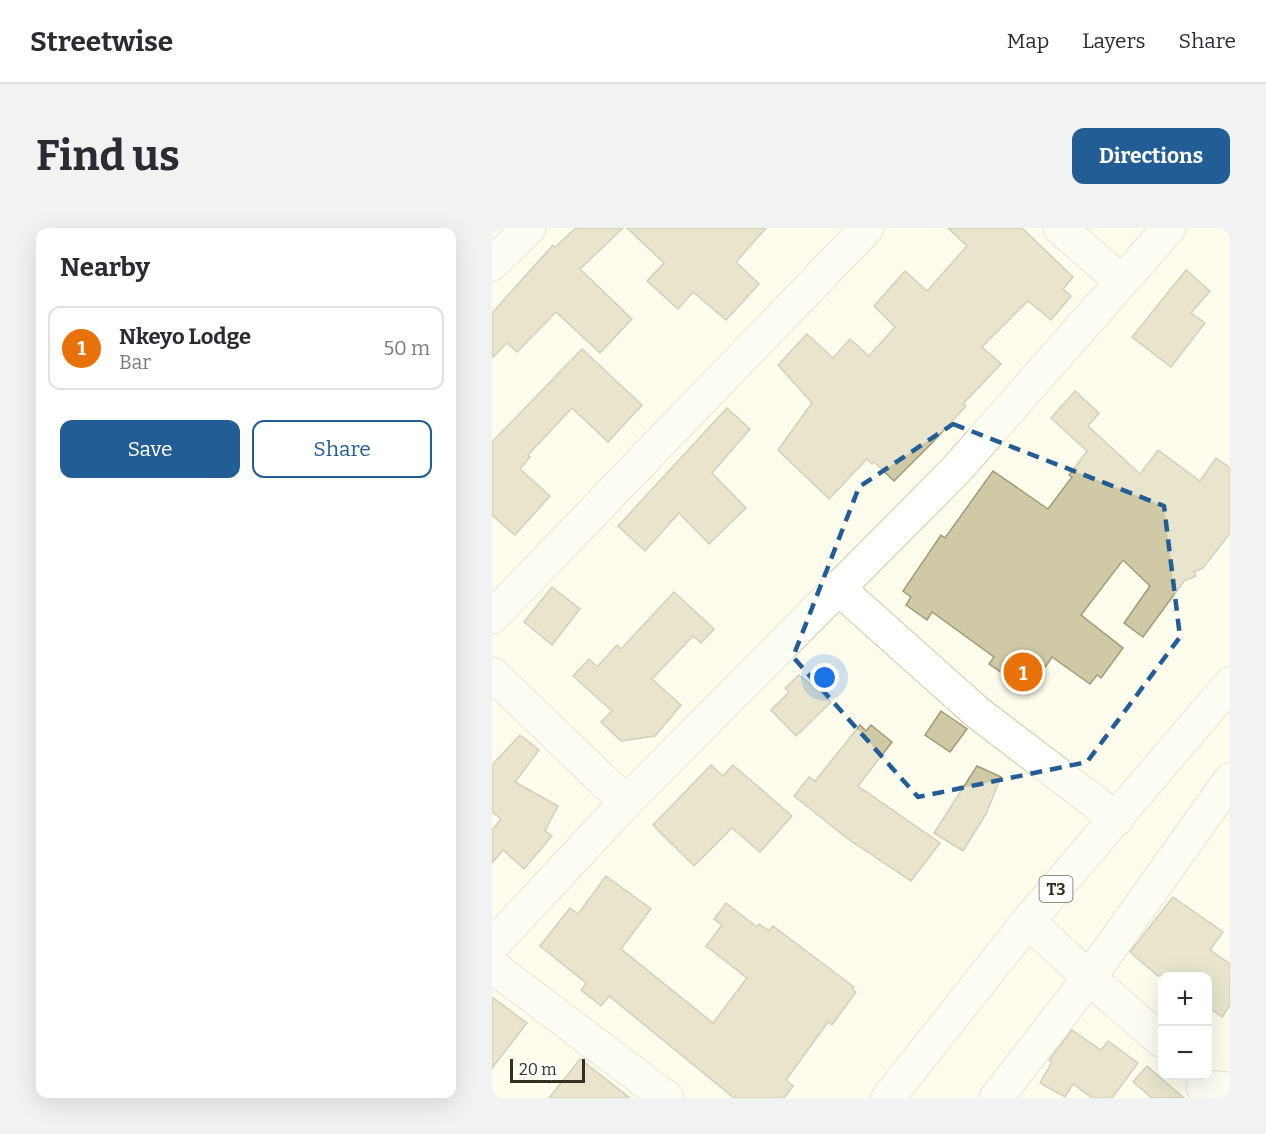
<!DOCTYPE html>
<html lang="en">
<head>
<meta charset="utf-8">
<style>
	:root { --surface:#fff; --page:#f2f2f3; --text:#2b2b33; --muted:#7c7c81; --line:#e1e1e2; --accent:#225e95 }
	body { margin:0; font-family:Bitter,serif; background:var(--page); color:var(--text) }
	.controls { position:absolute; right:18px; bottom:18px; display:grid; overflow:hidden; border-radius:12px; box-shadow:0 6px 24px #0002 }
	.controls button { width:54px; height:54px; display:grid; place-items:center; padding:0; border:0; border-bottom:2px solid var(--line); background:var(--surface); color:var(--text); font:30px sans-serif }
	.scale { position:absolute; left:18px; bottom:15px; width:75px; box-sizing:border-box; padding-left:6px; border:3px solid #312f20; border-top:0; font-size:16px; line-height:21px; white-space:nowrap; color:#312f20; -webkit-text-stroke:4px #fff; paint-order:stroke }
	.you { position:absolute; left:333px; top:450px; width:21px; height:21px; margin:-15px; border:4px solid #fff; border-radius:50%; background:#1a73e8; box-shadow:0 0 0 9px #1a73e833 }
	.badge { display:grid; place-items:center; width:39px; height:39px; border-radius:50%; background:var(--accent); color:#fff; font-size:20px; font-weight:700 }
	.pin { position:absolute; translate:-50% -50%; border:3px solid #fff; box-shadow:0 2px 6px #0006 }
	.list { margin:0; padding:0; list-style:none }
	h2 { display:flex; justify-content:space-between; align-items:center; height:78px; margin:0; padding:0 24px; font-size:26px }
	h2 small { font-size:20px; font-weight:400; color:var(--muted) }
	.list li { display:grid; grid-template-columns:39px 1fr auto; gap:18px; align-items:center; box-sizing:border-box; height:84px; margin:0 12px 12px; padding:0 12px; border:2px solid var(--line); border-radius:12px }
	.list b { display:block; font-size:22px; white-space:nowrap }
	.list p { margin:0; font-size:20px; white-space:nowrap; color:var(--muted) }
	.list em { font-size:20px; font-style:normal; color:var(--muted) }
	.actions { display:flex; gap:12px; padding:18px 24px }
	.actions a { flex:1; padding:14px 0; border:2px solid var(--accent); border-radius:12px; text-align:center; font-size:21px; color:var(--accent) }
	.actions .main { background:var(--accent); color:#fff }
	.map { position:relative; flex:none; width:738px; height:870px; overflow:hidden; border-radius:12px }
	header { display:flex; align-items:center; gap:36px; box-sizing:border-box; height:84px; padding:0 30px; background:var(--surface); border-bottom:2px solid var(--line) }
	header strong { font-size:28px }
	nav { display:flex; gap:33px; margin-inline-start:auto; font-size:21px }
	.intro { display:flex; align-items:center; justify-content:space-between; box-sizing:border-box; height:144px; padding:0 36px }
	h1 { margin:0; font-size:42px }
	.button { padding:15px 27px; border-radius:12px; background:var(--accent); color:#fff; font-size:21px; font-weight:700 }
	main { display:flex; gap:36px; padding:0 36px }
	aside { flex:1; background:var(--surface); border-radius:12px; box-shadow:0 6px 24px #0002 }
	.map>svg:first-child { display:block }
</style>
</head>
<body>
<header>
<strong>Streetwise</strong>
<nav><a>Map</a><a>Layers</a><a>Share</a></nav>
</header>
<div class="intro"><h1>Find us</h1><a class="button">Directions</a></div>
<main>
<aside>
<h2>Nearby<small></small></h2>
<ul class="list">
<li><span class="badge" style="background:#e8710a">1</span><div><b>Nkeyo Lodge</b><p>Bar</p></div><em>50 m</em></li>
</ul>
<div class="actions"><a class="main">Save</a><a>Share</a></div>
</aside>
<div class="map">
<svg width="738" height="870" viewBox="0 0 738 870">
	<rect width="100%" height="100%" fill="#fefced"/>
	<!-- building -->
	<g fill="#cfc9a5" stroke="#a19b78" stroke-width="1.5">
		<polygon points="84,0 131,0 88,41 140,91 108,125 64,84 25,124 15,115 0,130 0,85 61,17 63,19"/>
		<polygon points="135,0 274,0 244,34 267,56 234,92 201,64 186,81 155,53 172,35"/>
		<polygon points="456,0 530,0 581,49 571,61 579,68 559,92 536,73 490,119 509,136 471,176 474,178 440,215 402,253 382,234 380,236 375,231 337,271 286,222 320,175 286,137 315,106 341,130 358,111 377,128 403,99 382,78 413,43 435,63 475,18"/>
		<polygon points="694,42 718,63 699,85 713,95 679,139 640,109"/>
		<polygon points="90,121 150,177 116,214 80,180 36,227 38,229 28,241 58,268 23,307 0,287 0,214"/>
		<polygon points="583,163 607,185 596,198 648,246 666,222 708,253 724,230 738,240 738,305 711,340 702,344 704,348 692,353 651,409 632,395 658,358 631,332 589,387 631,420 609,450 605,447 598,456 560,429 537,463 497,436 502,429 440,384 435,392 414,377 419,369 411,363 449,307 453,310 501,243 556,281 580,249 577,247 595,223 559,190"/>
		<polygon points="235,180 258,201 220,245 254,280 217,316 187,285 153,323 126,298"/>
		<polygon points="60,359 88,381 60,417 32,394"/>
		<polygon points="182,364 222,401 209,415 201,408 160,451 189,477 163,508 129,513 109,494 120,483 81,448 97,431 105,439 125,417 129,421"/>
		<polygon points="307,447 339,474 304,508 279,482 297,464 293,460"/>
		<polygon points="449,483 475,501 458,524 433,507"/>
		<polygon points="368,497 374,503 379,497 400,514 366,558 448,615 419,653 356,611 302,568 317,549 323,553"/>
		<polygon points="28,507 47,522 23,554 66,578 53,603 60,608 32,641 11,622 0,635 0,602 9,591 0,584 0,537"/>
		<polygon points="219,537 231,548 241,537 300,588 268,624 240,600 202,638 161,597"/>
		<polygon points="485,538 509,549 494,586 471,623 442,605"/>
		<polygon points="114,648 159,681 129,721 221,795 255,750 214,718 230,697 222,691 234,675 265,699 267,696 277,703 281,698 362,759 360,761 364,764 340,797 336,794 294,852 301,858 292,870 242,870 117,768 109,778 89,762 94,755 48,718 78,680 86,686"/>
		<polygon points="681,669 731,704 718,722 738,736 738,777 730,789 716,779 716,748 666,748 638,724"/>
		<polygon points="0,769 35,795 0,840"/>
		<polygon points="580,802 609,822 616,813 646,835 620,870 600,870 581,856 573,869 548,855 560,834 557,832"/>
		<polygon points="88,831 138,870 57,870"/>
		<polygon points="655,838 692,870 660,870 641,854"/>
	</g>
	<g fill="none" stroke-linecap="round" stroke-linejoin="round">
		<defs>
			<g id="minor">
				<polyline points="568,0 628,52"/>
				<polyline points="0,36 37,0"/>
				<polyline points="345,359 486,485 625,591"/>
				<polyline points="0,389 375,0"/>
				<polyline points="0,446 134,574"/>
				<polyline points="536,693 597,750 670,813"/>
				<polyline points="0,718 134,574 464,242 677,0"/>
				<polyline points="0,738 175,870"/>
				<polyline points="711,859 738,861"/>
				<polyline points="504,870 597,750 738,552"/>
			</g>
			<polyline id="highway" points="396,870 536,693 738,456"/>
		</defs>
		<!-- minor casing -->
		<use href="#minor" stroke="#cfc9a5" stroke-width="35"/>
		<!-- highway casing -->
		<use href="#highway" stroke="#cfc9a5" stroke-width="35"/>
		<!-- minor -->
		<use href="#minor" stroke="#fff" stroke-width="33"/>
		<!-- highway -->
		<use href="#highway" stroke="#fff" stroke-width="33"/>
	</g>
	<!-- marked area -->
	<path d="M0 0H738V870H0ZM461,196L672,278L688,409L595,534L426,569L301,429L367,259Z" fill="#fefced" fill-opacity=".55" fill-rule="evenodd"/>
	<path fill="none" stroke="#225e95" stroke-width="4.5" stroke-dasharray="12 8" stroke-linejoin="round" d="M461,196L672,278L688,409L595,534L426,569L301,429L367,259Z"/>
	<g text-anchor="middle" dominant-baseline="central" stroke-width="4.5" stroke-linejoin="round" paint-order="stroke">
		<!-- shield labels -->
		<rect fill="#fff" stroke="#6f6d63" stroke-width="1.5" x="547.5" y="648" width="33" height="26" rx="4.5"/>
		<g font-size="16" font-weight="bold" fill="#312f20">
			<text x="564" y="661">T3</text>
		</g>
	</g>
</svg>
<div class="controls">
<button>+</button>
<button>−</button>
</div>
<div class="scale">20 m</div>
<div class="you"></div>
<div class="pin badge" style="left:531px;top:444px;background:#e8710a">1</div>
</div>
</main>
</body>
</html>
